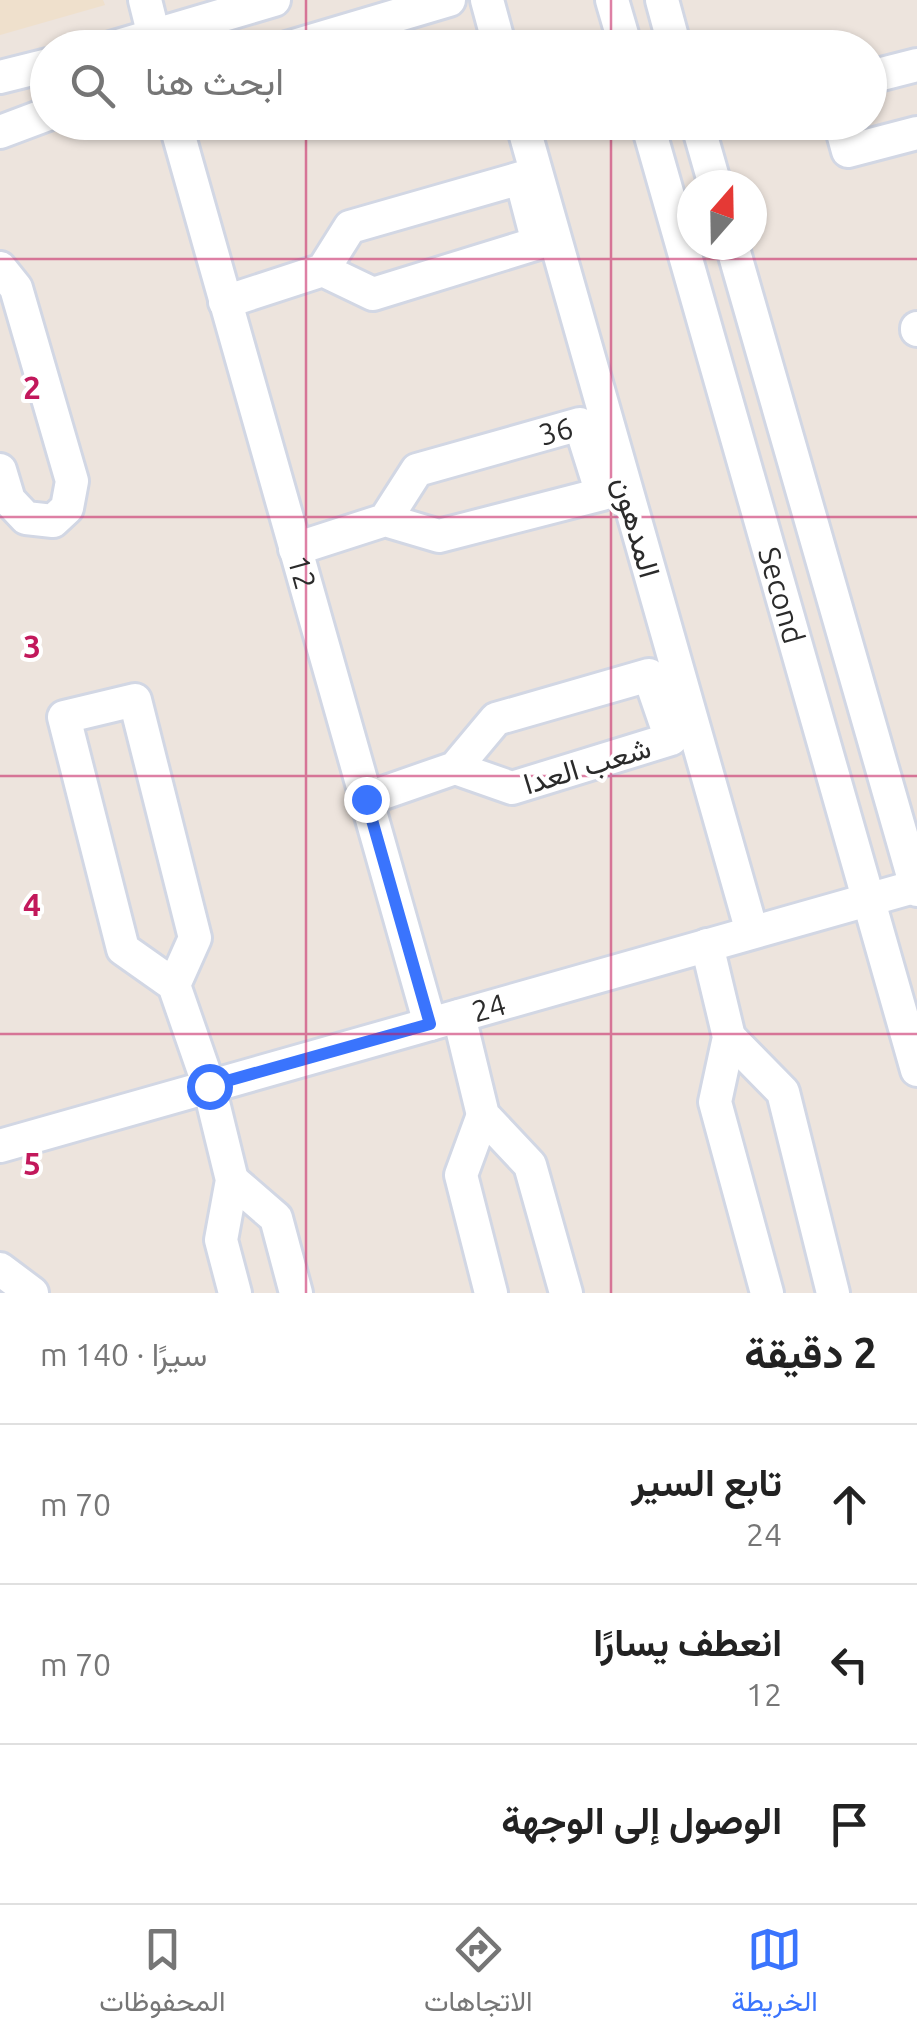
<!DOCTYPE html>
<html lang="ar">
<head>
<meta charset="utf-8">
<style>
	:root { --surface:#fff; --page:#f6f6f6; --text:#222; --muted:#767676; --line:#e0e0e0; --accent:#3a74fd }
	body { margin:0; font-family:Ubuntu,Vazirmatn,sans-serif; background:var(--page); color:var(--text); direction:rtl }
	.compass { position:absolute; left:677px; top:170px; width:90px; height:90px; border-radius:50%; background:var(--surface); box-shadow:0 2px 8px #0004; rotate:20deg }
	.stop { position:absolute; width:30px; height:30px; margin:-22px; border:8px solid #3a74fd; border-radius:50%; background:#fff }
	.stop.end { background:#3a74fd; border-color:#fff; box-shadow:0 2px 10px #0008 }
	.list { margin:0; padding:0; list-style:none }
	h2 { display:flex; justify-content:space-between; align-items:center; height:130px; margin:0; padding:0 40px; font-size:42px }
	h2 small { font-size:32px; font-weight:400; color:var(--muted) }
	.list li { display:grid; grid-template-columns:65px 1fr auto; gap:30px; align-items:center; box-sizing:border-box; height:160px; padding:0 40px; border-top:2px solid var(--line) }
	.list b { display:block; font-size:38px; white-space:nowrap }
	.list p { margin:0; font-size:32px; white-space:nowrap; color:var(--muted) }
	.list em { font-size:32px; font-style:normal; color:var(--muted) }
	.icon { flex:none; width:55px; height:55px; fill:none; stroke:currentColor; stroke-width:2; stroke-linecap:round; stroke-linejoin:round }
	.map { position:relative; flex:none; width:917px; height:1293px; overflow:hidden; direction:ltr }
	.search { position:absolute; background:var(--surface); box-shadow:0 2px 8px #0004; left:30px; right:30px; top:30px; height:110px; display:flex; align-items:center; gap:25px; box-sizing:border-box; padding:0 35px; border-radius:55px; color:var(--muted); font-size:38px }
	.sheet { height:610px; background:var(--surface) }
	nav { display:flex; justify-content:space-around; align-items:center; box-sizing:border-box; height:140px; border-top:2px solid var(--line); background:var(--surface); font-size:28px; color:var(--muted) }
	nav a { display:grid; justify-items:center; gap:5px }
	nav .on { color:var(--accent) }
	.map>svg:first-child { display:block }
</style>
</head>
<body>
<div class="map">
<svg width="917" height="1293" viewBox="0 0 917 1293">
	<rect width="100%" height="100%" fill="#ede4dd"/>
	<!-- education -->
	<polygon fill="#efe0cc" points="0,0 103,0 105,5 0,35"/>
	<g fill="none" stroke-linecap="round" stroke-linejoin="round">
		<defs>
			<g id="minor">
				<polyline points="145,0 157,48"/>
				<polyline points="487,0 500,48"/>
				<polyline points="612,0 626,48"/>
				<polyline points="662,0 675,48"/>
				<polyline points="111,48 274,0"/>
				<polyline points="287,48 449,0"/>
				<polyline points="0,77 48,65"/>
				<polyline points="870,77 917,65"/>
				<path id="s1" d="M175,122L430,1024"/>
				<polyline points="522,122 752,932"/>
				<path id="s2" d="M647,122L917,1070"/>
				<polyline points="697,122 715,185"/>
				<polyline points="840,122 848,151 917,133"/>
				<polyline points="0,132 48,114"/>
				<polyline points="732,245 917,890"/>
				<polyline points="0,268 16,288 72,481 67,508 53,521 26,518 9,500 0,470"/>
				<polyline points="225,302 323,270 350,227 521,178 538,243 373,294 323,270"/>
				<polyline points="917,328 917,330"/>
				<path id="s3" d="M295,549L385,520L417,470L580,424L602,494L439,536L385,520"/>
				<polyline points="366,799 455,768 496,719 649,675 671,739 512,788 455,768"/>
				<polyline points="707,945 729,1037 715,1102 767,1293"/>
				<polyline points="174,985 195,938 135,700 64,717 123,949 174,985 209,1086 232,1180 221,1240 235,1293"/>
				<polyline points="459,1016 483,1115 530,1165 566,1293"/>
				<polyline points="729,1037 783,1092 833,1293"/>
				<polyline points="483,1115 461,1175 491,1293"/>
				<path id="s4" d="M0,1146L917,886"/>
				<polyline points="232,1180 276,1218 296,1293"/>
				<polyline points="0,1269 32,1293"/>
			</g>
		</defs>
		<!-- minor casing -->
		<use href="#minor" stroke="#d2d7e4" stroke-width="38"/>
		<!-- minor -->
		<use href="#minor" stroke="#fff" stroke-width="32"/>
	</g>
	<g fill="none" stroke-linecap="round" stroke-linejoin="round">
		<!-- route -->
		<polyline stroke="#3a74fd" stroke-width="12" points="209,1086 430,1024 366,799"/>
	</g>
	<!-- grid -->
	<path fill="none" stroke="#c2185b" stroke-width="2.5" stroke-opacity="0.55" d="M306,0V48M611,0V48M306,122V1293M611,122V1293M0,259H917M0,517H917M0,776H917M0,1034H917"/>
	<g text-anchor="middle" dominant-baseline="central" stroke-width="8" stroke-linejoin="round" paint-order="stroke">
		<!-- street labels -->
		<g font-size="30" fill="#2b2b2b" stroke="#fff">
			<text stroke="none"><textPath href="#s3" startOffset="298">36</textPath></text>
			<text transform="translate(637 527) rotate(74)">المدهون</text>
			<text stroke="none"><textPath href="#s1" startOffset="468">12</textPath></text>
			<text stroke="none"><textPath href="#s2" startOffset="492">Second</textPath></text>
			<text transform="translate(587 765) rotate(-17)">شعب العدا</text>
			<text stroke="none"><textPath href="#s4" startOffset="508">24</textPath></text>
		</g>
	</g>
	<g font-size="32" text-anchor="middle" font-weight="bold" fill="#c2185b" stroke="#fff" stroke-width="8" stroke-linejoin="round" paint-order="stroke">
		<text x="32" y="399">2</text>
		<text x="32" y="658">3</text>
		<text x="32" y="916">4</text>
		<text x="32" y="1175">5</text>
	</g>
</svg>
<svg class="compass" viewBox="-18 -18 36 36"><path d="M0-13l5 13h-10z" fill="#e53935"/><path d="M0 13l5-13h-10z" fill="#767676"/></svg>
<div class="stop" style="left:209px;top:1086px"></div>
<div class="stop end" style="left:366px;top:799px"></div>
<div class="search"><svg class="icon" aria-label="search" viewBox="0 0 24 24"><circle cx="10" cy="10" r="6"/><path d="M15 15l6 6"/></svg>ابحث هنا</div>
</div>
<section class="sheet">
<h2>2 دقيقة<small>سيرًا · 140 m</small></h2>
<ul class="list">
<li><svg class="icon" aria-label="ahead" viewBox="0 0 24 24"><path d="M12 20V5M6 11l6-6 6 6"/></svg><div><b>تابع السير</b><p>24</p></div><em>70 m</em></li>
<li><svg class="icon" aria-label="left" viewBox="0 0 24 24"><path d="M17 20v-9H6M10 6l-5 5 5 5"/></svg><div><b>انعطف يسارًا</b><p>12</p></div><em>70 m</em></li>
<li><svg class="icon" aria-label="arrive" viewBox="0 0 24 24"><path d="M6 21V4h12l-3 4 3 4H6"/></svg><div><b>الوصول إلى الوجهة</b></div></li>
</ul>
</section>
<nav>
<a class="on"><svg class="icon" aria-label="map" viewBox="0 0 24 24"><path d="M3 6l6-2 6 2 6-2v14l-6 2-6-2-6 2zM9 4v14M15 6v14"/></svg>الخريطة</a>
<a><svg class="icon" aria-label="directions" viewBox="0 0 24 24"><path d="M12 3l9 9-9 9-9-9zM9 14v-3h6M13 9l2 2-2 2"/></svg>الاتجاهات</a>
<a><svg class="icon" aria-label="saved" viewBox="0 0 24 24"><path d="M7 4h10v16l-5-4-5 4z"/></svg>المحفوظات</a>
</nav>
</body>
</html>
